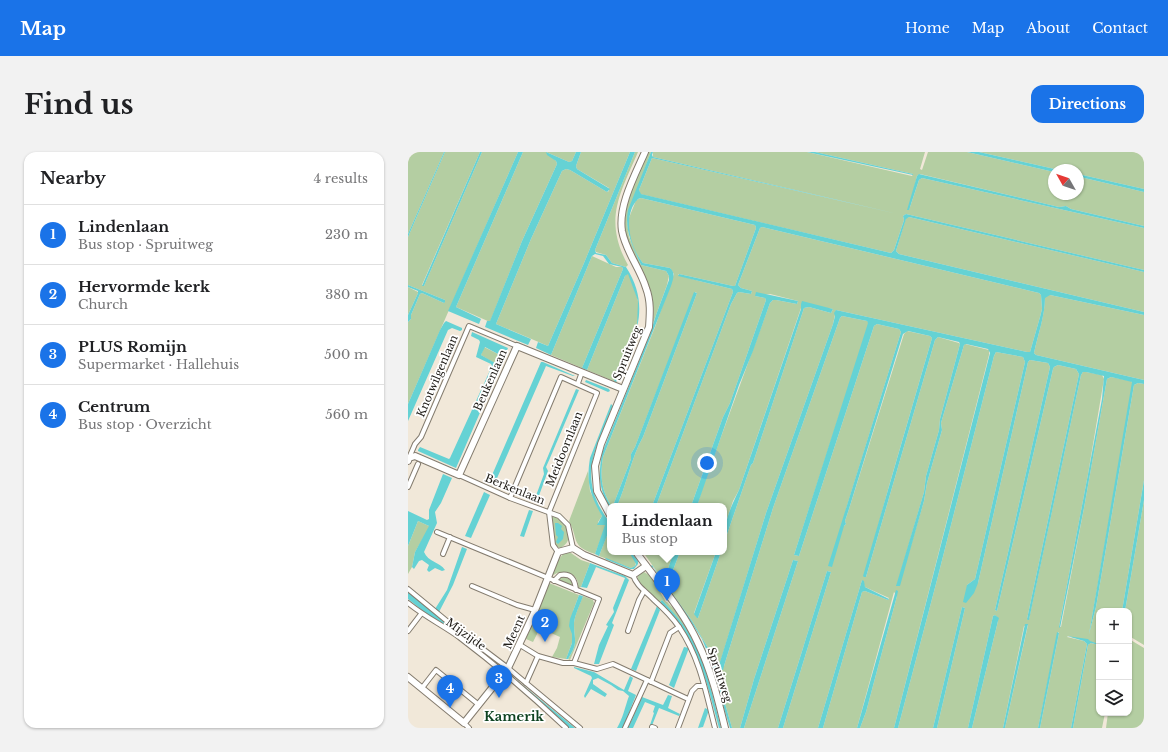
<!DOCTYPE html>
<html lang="en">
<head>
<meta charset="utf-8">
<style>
	:root { --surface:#fff; --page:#f2f2f2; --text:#202124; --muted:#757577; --line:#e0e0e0; --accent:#1a73e8 }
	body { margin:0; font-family:"Libre Baskerville",serif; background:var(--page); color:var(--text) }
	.controls { position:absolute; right:12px; bottom:12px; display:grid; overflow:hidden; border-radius:8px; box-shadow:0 1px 3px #0004 }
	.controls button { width:36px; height:36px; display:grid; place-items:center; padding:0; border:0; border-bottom:1px solid var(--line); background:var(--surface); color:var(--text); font:20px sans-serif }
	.compass { position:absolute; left:640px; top:12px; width:36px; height:36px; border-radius:50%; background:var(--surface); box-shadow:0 1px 3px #0004; rotate:310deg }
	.you { position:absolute; left:299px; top:311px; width:14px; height:14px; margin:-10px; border:3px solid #fff; border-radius:50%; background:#1a73e8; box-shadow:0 0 0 6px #1a73e833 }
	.badge { display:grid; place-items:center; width:26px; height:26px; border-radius:50%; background:var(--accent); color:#fff; font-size:13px; font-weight:700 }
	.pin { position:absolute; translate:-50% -33px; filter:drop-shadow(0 1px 2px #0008) }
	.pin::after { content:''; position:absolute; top:21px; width:14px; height:12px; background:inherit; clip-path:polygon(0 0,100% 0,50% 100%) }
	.popup { position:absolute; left:199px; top:351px; width:120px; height:52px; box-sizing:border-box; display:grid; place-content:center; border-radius:8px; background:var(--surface); filter:drop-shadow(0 1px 3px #0005); font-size:13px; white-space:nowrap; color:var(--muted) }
	.popup b { font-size:15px; color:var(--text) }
	.popup::after { content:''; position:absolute; left:50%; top:100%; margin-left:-8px; border:8px solid transparent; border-top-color:var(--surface) }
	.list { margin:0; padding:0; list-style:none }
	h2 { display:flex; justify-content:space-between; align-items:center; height:52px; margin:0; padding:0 16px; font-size:17px }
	h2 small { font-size:13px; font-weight:400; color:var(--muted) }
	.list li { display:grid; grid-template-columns:26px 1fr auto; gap:12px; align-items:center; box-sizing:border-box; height:60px; padding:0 16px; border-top:1px solid var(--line) }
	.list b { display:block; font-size:15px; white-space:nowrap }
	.list p { margin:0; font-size:13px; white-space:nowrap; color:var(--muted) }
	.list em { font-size:13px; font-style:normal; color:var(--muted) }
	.icon { flex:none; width:22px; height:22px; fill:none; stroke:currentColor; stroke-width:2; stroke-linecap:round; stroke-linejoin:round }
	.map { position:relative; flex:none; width:736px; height:576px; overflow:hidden; border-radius:12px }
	header { display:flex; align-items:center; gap:24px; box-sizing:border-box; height:56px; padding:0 20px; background:var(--accent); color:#fff }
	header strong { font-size:19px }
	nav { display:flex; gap:22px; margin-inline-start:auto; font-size:14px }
	.intro { display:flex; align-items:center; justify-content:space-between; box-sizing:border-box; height:96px; padding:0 24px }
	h1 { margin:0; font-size:28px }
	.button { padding:10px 18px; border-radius:12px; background:var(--accent); color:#fff; font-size:14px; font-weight:700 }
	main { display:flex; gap:24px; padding:0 24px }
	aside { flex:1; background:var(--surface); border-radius:12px; box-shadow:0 1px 3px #0004 }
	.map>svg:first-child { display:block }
</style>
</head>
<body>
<header>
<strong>Map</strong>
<nav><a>Home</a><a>Map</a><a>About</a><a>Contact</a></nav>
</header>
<div class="intro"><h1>Find us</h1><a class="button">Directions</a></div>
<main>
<aside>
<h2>Nearby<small>4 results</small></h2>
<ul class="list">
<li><span class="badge">1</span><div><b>Lindenlaan</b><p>Bus stop · Spruitweg</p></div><em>230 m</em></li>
<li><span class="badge">2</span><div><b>Hervormde kerk</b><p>Church</p></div><em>380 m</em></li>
<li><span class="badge">3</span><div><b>PLUS Romijn</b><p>Supermarket · Hallehuis</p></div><em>500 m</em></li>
<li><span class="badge">4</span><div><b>Centrum</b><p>Bus stop · Overzicht</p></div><em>560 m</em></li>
</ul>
</aside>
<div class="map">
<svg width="736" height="576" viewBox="0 0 736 576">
	<rect width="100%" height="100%" fill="#f1e8d9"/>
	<!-- green -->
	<g fill="#b4cea2" fill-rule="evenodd">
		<polygon points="3,0 36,0 0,82 0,7"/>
		<polygon points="37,0 72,0 14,133 16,134 74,0 110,0 0,252 0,170 3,167 3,163 12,142 14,141 36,151 37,148 0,133 0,85"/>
		<polygon points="115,0 168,0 164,9 161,10 138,0 148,9 149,12 114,89 82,170 48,155"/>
		<polygon points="173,0 222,0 176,111 140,194 88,172 123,87 154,19 158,17 162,18 199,40 201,39 201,36 169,17 168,14"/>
		<path d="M227,0H230C212,42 195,68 220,113L218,115L204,111L198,103L188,100L187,98Z"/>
		<path d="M239,0H243L227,43L219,70L221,85L233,113L258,119L261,124L259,133L244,174C253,135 223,113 217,79C213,52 229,24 239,0Z"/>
		<polygon points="245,0 399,0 504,24 505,22 407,0 517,0 512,17 514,18 520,0 559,0 646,20 646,42 670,42 670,26 672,25 736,40 736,74 663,57 658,54 651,55 512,22 509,24 501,58 511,28 514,26 736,76 736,118 498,62 495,64 496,68 486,98 483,101 232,42 231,38 244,6 490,62 245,5"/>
		<polygon points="571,0 726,0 736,2 736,37 670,22 670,18 651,18"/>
		<path d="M233,46L347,73L348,76L327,134H325L271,122L270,123L291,129L324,137L325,140L244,354H203C193,336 192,325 195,305L247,175L266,122L262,116L235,111C226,101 218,79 221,66C223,60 226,54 228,48ZM287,140L289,141L235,285C223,306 219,332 209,354L206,351L223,307V302L227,295Z"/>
		<polygon points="501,65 736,120 736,160 491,102 488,99 498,66"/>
		<polygon points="354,75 631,141 633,143 634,157 632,165 622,200 619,200 428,158 425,172 358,361 311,514 316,514 365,356 432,166 434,164 459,169 461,171 386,403 391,404 466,174 469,172 491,177 493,180 438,357 436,374 438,372 437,369 441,357 496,182 499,179 522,184 524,186 481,334 456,425 458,425 527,188 530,185 551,191 552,192 532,267 531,278 518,324 516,340 489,433 491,434 516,349 519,331 534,278 533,271 556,193 557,192 581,198 581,203 486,576 452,576 458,560 489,444 486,440 449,576 415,576 454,440 457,439 480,448 481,446 457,435 454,428 410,576 375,576 423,420 419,419 370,576 336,576 390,409 385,408 346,527 332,576 324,576 314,541 315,534 313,531 311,522 300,496 284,469 235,400 266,400 258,422 260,426 262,426 272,400 308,400 286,461 290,466 313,400 316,400 316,391 343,313 345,311 396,156 401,155 423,161 425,157 393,152 393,156 331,338 325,349 316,376 316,354 289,354 295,334 362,151 365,148 368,148 389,152 390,149 362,142 347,144 357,146 358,148 322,251 315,265 283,354 248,354 323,152 329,141 331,140 343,142 344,139 333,136 330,133 352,76"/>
		<polygon points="184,104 208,115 214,115 215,117 174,216 143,203"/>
		<path d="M219,122H221C224,131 228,140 230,149C234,177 217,205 206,229L179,218L217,124Z"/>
		<polygon points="0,135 10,140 10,141 0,163"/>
		<path d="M639,143H642L736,163V228L628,203L626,201C630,182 637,164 637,145Z"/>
		<polygon points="76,195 90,202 86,211 73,203"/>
		<polygon points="588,200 615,205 617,210 567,427 559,433 570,431 620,210 622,208 640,211 642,215 587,458 589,459 645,217 646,215 650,213 668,217 671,222 619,467 621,467 673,223 675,220 678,220 694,223 696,227 680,322 651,475 653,475 676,356 699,227 703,225 723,229 725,232 681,482 688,455 726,233 730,231 736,232 736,328 714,459 691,459 691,492 660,484 659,485 676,489 679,492 663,576 632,576 651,481 650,480 630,576 597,576 620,473 616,474 595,576 564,576 590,469 590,466 587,463 585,464 560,576 529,576 557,456 554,455 525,576 490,576 529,428 586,204"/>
		<path d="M180,319L182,339L194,364L190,370V373H198L187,402C162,394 171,387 161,369Z"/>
		<polygon points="736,348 736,493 721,484 721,459 717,459"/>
		<path d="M144,365H147C159,370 168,389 152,396L148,394L146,388L143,367Z"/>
		<polygon points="10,369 21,374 21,376 7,400 4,415 0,422 0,394"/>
		<polygon points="202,375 202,400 221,400 228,410 227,414 223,416 191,404"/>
		<path d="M156,401H163L173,408L182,411L173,435L170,436C172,426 163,419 154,420C150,420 147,422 144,424L151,407Z"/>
		<path d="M236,420L241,423L249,434V435L258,450H259L265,456L288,490L286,491C277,475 267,462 254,448L252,450L275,476L285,493H283L274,477L231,433C228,427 229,422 236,420Z"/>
		<polygon points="155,424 163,428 165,431 164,434 149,428"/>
		<polygon points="141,431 171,443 165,459 164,491 158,507 144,505 149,496 152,485 132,476 125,490 118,487"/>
		<path d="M175,444L185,448L186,451L162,508L160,507C171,490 166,489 166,471C167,462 172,452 175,444Z"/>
		<polygon points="721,487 736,496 736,576 698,576 700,561 721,561"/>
		<polygon points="683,491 691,493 691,561 697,561 694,576 665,576 680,493"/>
	</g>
	<!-- water -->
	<g fill="#65d2d4" fill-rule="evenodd">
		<polygon points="36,0 37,0 0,85 0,82"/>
		<polygon points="72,0 74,0 16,134 14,134"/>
		<polygon points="110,0 115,0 48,155 73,167 71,172 40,159"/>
		<polygon points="138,0 161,10 164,9 168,0 173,0 168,14 169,17 202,37 199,40 162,18 158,17 154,19 123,87 88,172 123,187 120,193 77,175 79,169 82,169 114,89 149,12 148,9 139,3"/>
		<path d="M222,0H227L187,98L188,101L198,103L204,111L218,115C245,157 225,189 209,229L207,231L206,229L229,173L230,149L220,122L217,124L179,218L174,216L215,117L214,115L201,112L195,104L187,102L184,104L143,203L128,196L130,190L140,194L176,111Z"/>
		<path d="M243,0H245L244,3L245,5L490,62L244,6L231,38L233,42L483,101L486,98L496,68L495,64L498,62L736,118V120L501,65L498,67L488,99L491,102L736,160V163L642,143L637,146C637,164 630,182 626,201L628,203L736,228V232L730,231L726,233L688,455L681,482L724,230L703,225L699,227L676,356L652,476L651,475L680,322L694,247L696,224L678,220H675L673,223L621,468H620L619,467L671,222L668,217L650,213L646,215L645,217L589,459L587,458L642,215L640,211L622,208L620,210L570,431L566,441L558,451L555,450L559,433L567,427L617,210L615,205L588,200L586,204L529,428L490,576H486L582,201L580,197L558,192L556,193L533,271L534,278L519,331L516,349L492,434H488L516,340L518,324L531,278L532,267L552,192L551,190L530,185L527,188L458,425H456L455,424L524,186L522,184L500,179L495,182L441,357L437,369L438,372L436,374L424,415L420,414L493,180L491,177L469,172L466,174L391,404L386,403L460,171L459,169L434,164L432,166L365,356L316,514L315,518H313L311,513L358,361L425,172L427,164L426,161L428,158L619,200H622L632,165L634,157L633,143L631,141L354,75L352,76L330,133L333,136L344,139L343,142L331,140L329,141L323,152L248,354H244L325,140L324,137L270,124L271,122L325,134H327L348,76L347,73L233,46L230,47C214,63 222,96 235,111L262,116C268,121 265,127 263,134L195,305C192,325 193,336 203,354L202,358C191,335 190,326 194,301L242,182L248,163L261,128V124L258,119L233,113C225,95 216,78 220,58Z"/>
		<polygon points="399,0 407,0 505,22 505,23"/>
		<polygon points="559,0 571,0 651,18 646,18 646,20"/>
		<polygon points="511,22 651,55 658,54 663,57 736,74 736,76 514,26 511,28 501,58 499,58 509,24"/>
		<polygon points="670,22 736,37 736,40 672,25 670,26"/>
		<polygon points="0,133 37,148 37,150 36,151 14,141 12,142 3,163 3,167 0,170 0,163 10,141 10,139 0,135"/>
		<path d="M286,140L289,141L235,285C223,306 219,332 209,354L206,353V351L223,307V302L227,295Z"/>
		<polygon points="348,140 390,149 389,152 368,148 365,148 362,151 345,199 331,233 289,354 283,354 315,265 322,251 358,148 357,146 347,144"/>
		<path d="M394,149L425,157L423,161L401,155L396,156L345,311L343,313L316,391C316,369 322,357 331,338L393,157V152Z"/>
		<polygon points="38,169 54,176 54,178 52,179 44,176 40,178 0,269 0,252 32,178 36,171"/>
		<path d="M64,180L100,196L48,316L10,299V298L12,295L41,307L42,306L84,214L83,212L68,205L72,190L71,188L63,184ZM77,195L90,202L87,211L73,203Z"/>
		<polygon points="133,210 135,210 167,224 165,224 138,214 86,333 81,330"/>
		<polygon points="178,228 201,237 202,239 200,240 177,230"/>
		<polygon points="168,237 171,238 142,306 138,315 140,319 129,349 126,349 136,322 135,316"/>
		<path d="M203,252L205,254C187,300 168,325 202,371V376L191,404L187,402L197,373H189L194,364C182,343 178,330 182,306Z"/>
		<path d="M35,322L44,326L33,351L27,360L29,371L16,400C20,410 32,410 37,418L34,419L27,416L21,420L19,418L21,413L14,408L11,409L6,417L4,415L7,400L21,374L10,369L0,394V359L19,368L21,367V358Z"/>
		<polygon points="736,328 736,348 717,459 714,459"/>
		<polygon points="76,340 82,343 63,386 57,384"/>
		<polygon points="121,358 125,359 116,385 112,384"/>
		<polygon points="147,371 150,371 154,374 153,377 156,380 155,387 150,392 148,390 150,385 148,383"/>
		<polygon points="54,395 59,397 45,433 31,460 27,457 39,438"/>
		<polygon points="221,400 223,400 230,409 230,412 226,417 222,417 197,407 198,406 223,416 227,414 228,412"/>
		<polygon points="266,400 272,400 262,426 260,427 258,422"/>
		<polygon points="308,400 313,400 290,466 289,466 286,462"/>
		<polygon points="385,408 390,409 336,576 332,576 346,527"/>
		<polygon points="182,411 217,424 221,428 204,471 206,473 191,512 186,512 191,493 200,474 198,473 206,460 205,456 217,426 188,415 179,436 173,435"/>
		<polygon points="244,413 284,469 300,496 311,522 313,531 309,532 301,504 294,487 283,470 245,415 244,416 243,414"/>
		<polygon points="419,419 423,420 375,576 370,576"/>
		<polygon points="454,428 456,429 457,435 481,447 480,448 457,439 454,440 415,576 410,576"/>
		<polygon points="488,438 490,439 489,444 458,560 452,576 449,576"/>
		<polygon points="0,439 167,576 161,576 153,568 49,482 24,466 0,447"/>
		<path d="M171,443L175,444C172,453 167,462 166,471C166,489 171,490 160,507H158L164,491V482L161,474L162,467Z"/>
		<path d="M254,448C262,457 270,465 276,474C297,504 304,542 313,576H311C297,525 291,490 252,450Z"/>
		<polygon points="249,454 252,458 228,519 223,517"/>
		<polygon points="554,455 557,456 529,576 525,576"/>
		<polygon points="587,463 591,466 590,469 564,576 560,576 585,464"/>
		<polygon points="617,472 620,472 597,576 595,576"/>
		<polygon points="649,480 651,481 632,576 630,576"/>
		<polygon points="659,484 680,487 682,489 691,492 691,493 683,491 680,493 665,576 663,576 679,492 676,489"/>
		<polygon points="276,495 281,496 266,536 261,533"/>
		<path d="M166,515L186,520L216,538L222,524L225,526L220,539L228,543L215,576H209C215,566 217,555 221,544L215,539L210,538L203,533L190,526L185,528V532L199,542L197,545L183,537L177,546L176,544L184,526L183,524L166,516Z"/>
		<polygon points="314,534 316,535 314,541 324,576 322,576 312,543 312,538"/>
		<polygon points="260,543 264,544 260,556 272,562 271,564 251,556 243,576 241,576 246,561 245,560 247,554 237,550 225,576 220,576 234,545 255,553"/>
		<polygon points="297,556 301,558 295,575 290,576"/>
	</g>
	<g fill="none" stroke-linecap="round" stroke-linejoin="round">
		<defs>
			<g id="street">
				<polyline points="170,231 174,220"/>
				<polyline points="1,306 7,292 13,285 61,174 109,194"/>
				<polyline points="51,323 102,346 151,364 160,373 165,396"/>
				<polyline points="0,335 10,312"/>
				<polyline points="102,346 153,225 189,241 141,360 145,393 150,400"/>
				<polyline points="29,380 191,447 166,511"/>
				<polyline points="35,402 42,385"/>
				<path d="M225,423C229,435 238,439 246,448C255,456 264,465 271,475C292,506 298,541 307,576"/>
				<path d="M146,429L152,423C163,421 167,427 168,438"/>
				<polyline points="64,434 109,453 127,458"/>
				<polyline points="0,437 51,479 100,516 172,576"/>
				<path d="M0,451C16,464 34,473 51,485C88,513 124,544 158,576"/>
				<polyline points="0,479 13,462"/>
				<polyline points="220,479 231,448 236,439"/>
				<polyline points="112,493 130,504 155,511 166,511 189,517 205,512 280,547"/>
				<polyline points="243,530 262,481 271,475"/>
				<polyline points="118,531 130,504"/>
				<polyline points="14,536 28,518 71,553"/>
				<polyline points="56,571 61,576"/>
				<polyline points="244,575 247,576"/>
				<polyline points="217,576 239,528"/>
				<polyline points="270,576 284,539 289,534 296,534"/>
			</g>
			<g id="secondary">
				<polyline points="0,309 1,306 7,304 51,323 109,194 215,237"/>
				<path d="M202,363L189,339L187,314L193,292L241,175C242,162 243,149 238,136C232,116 218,100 214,79C210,54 227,23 237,0"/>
				<path d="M228,400C249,429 275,458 290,491C303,518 310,547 317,576"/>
				<polyline points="0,525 56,571 100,516 126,461 150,400 165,396 176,403 225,423 238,414"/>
			</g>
		</defs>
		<!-- street casing -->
		<use href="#street" stroke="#847c6f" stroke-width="6"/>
		<!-- secondary casing -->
		<use href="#secondary" stroke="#847c6f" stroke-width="8"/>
		<!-- street -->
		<use href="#street" stroke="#fff" stroke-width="4"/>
		<!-- secondary -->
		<use href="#secondary" stroke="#fff" stroke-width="6"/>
	</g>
	<g text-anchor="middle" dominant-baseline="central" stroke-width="3.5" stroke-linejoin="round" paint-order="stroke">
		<!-- street labels -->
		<g font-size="11" fill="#201d18" stroke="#fff">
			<text transform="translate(219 201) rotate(-68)">Spruitweg</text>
			<text transform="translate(29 224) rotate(-67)">Knotwilgenlaan</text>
			<text transform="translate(82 228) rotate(-66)">Beukenlaan</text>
			<text transform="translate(156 297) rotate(-68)">Meidoornlaan</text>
			<text transform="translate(107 337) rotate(22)">Berkenlaan</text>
			<text transform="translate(106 480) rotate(-66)">Meent</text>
			<text transform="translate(58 482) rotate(36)">Mijzijde</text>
			<text transform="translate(312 523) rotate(72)">Spruitweg</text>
		</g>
		<!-- quarter labels -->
		<g font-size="13" font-weight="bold" fill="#0e4321" stroke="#fff">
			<text x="106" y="564">Kamerik</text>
		</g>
	</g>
</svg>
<div class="controls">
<button>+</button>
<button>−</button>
<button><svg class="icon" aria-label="layers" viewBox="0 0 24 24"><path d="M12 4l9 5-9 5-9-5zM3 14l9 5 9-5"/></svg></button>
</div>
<svg class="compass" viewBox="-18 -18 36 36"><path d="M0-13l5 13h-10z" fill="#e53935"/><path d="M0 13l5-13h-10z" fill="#757577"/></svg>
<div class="you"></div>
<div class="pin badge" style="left:259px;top:449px">1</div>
<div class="popup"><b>Lindenlaan</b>Bus stop</div>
<div class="pin badge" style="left:137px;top:490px">2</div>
<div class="pin badge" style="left:91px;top:546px">3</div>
<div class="pin badge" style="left:42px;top:556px">4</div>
</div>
</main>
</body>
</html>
